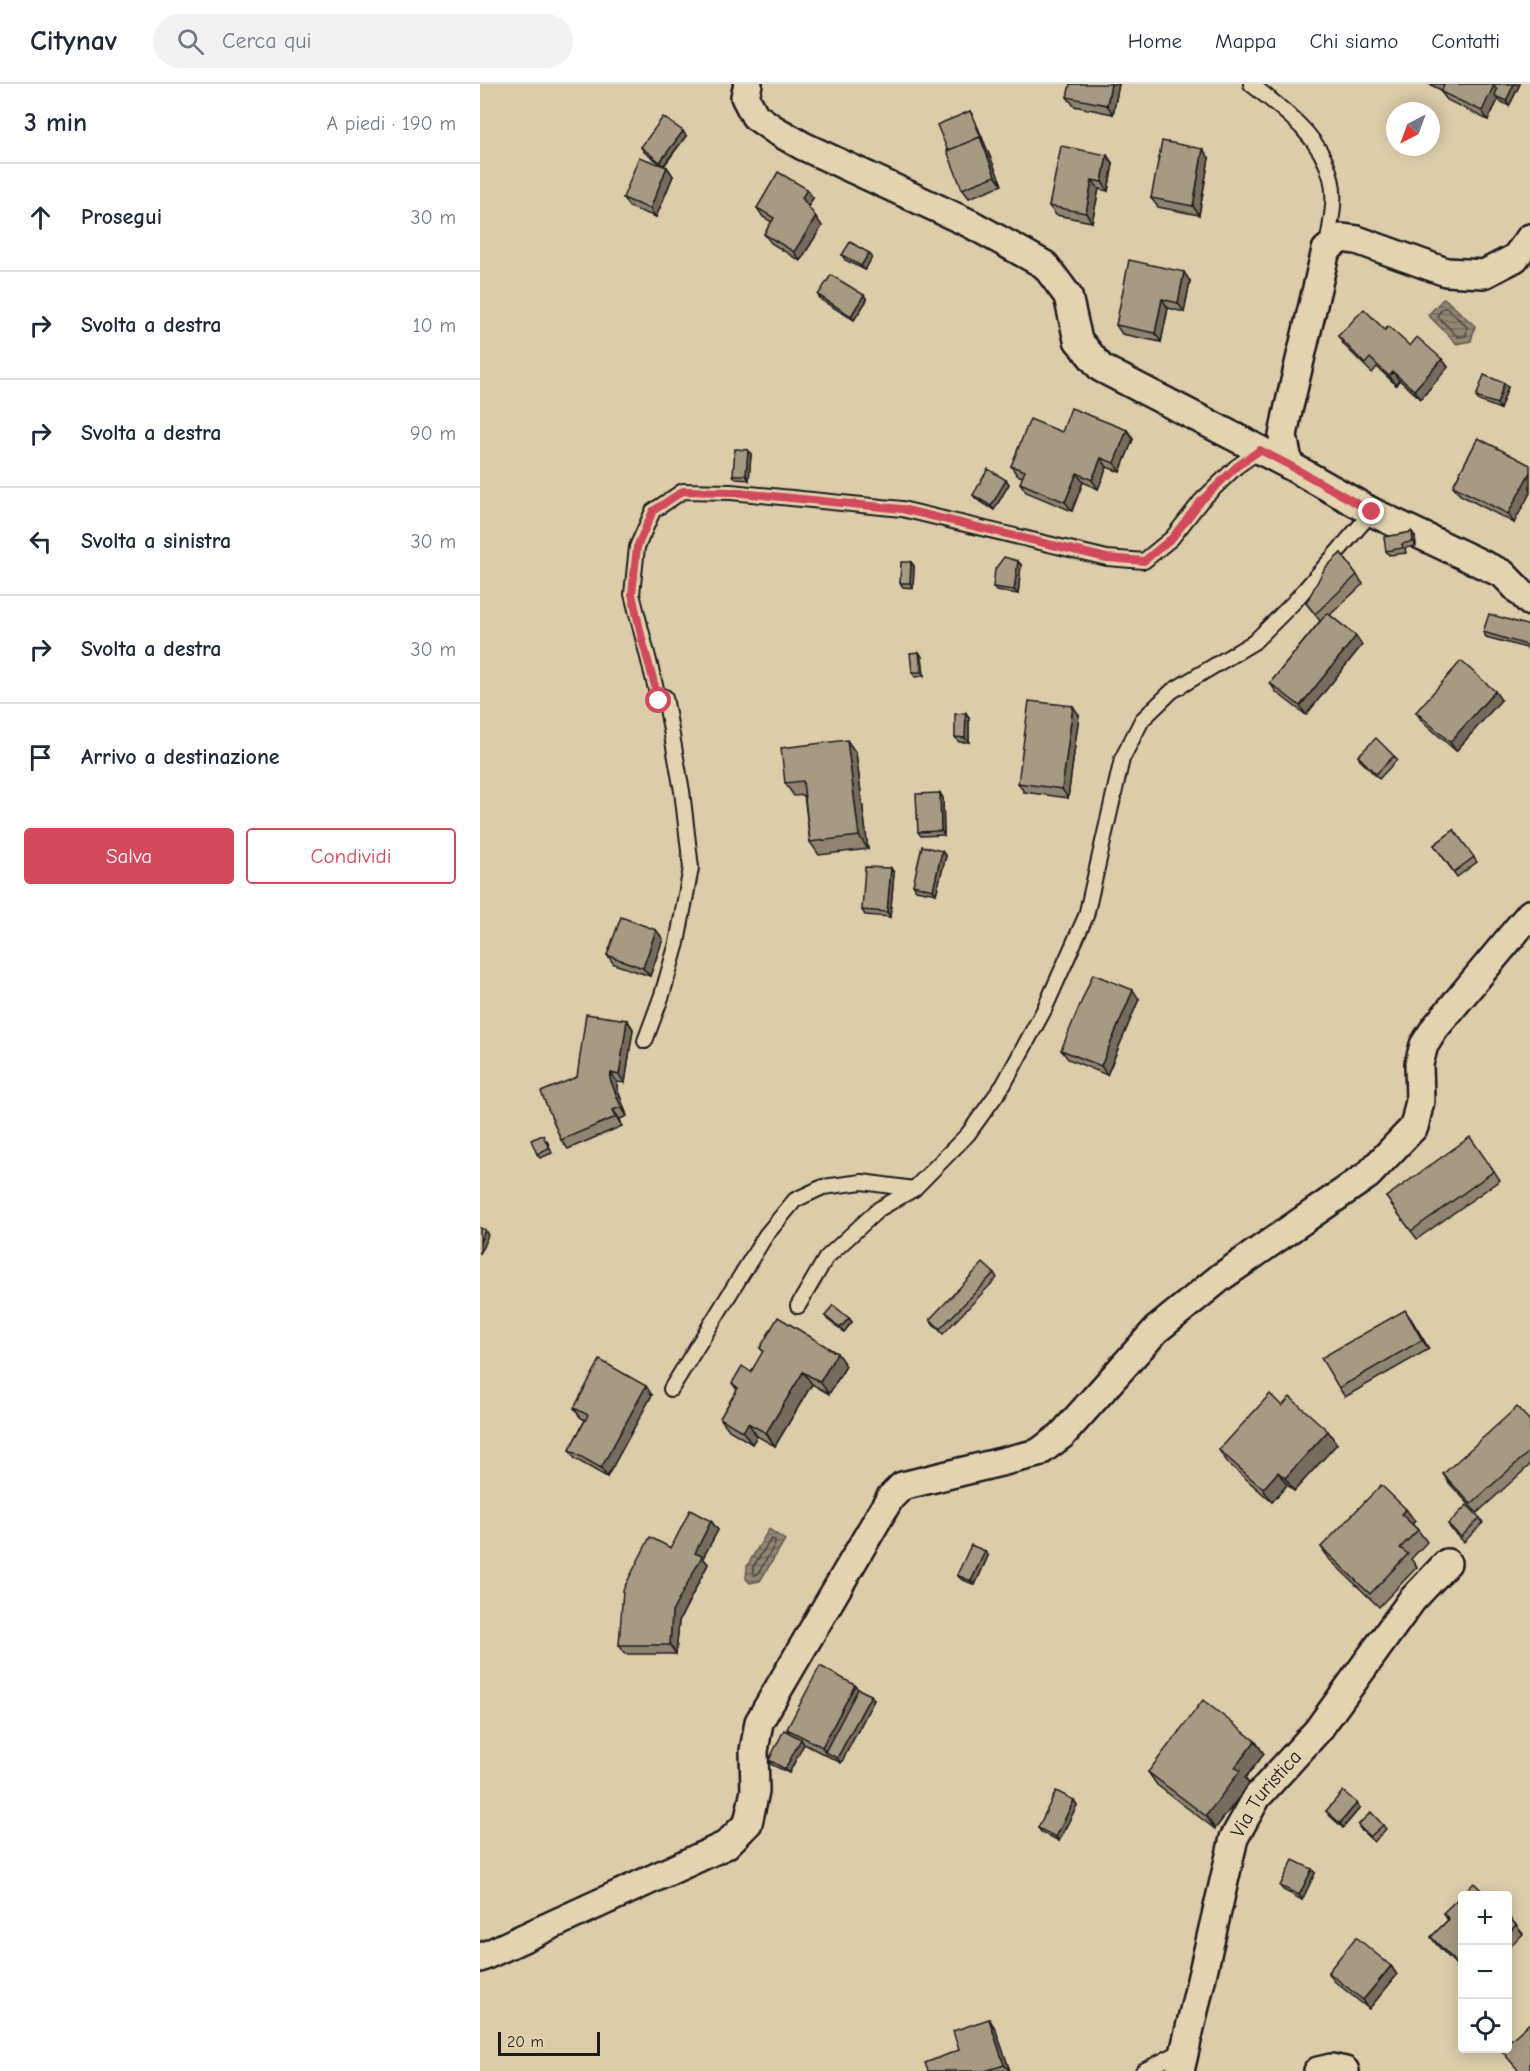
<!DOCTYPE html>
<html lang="it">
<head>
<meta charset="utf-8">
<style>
	:root { --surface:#fff; --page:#f2f2f3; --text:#1f2937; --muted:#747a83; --line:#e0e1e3; --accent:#d1495b }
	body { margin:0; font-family:"Comic Neue",sans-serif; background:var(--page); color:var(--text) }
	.controls { position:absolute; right:18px; bottom:18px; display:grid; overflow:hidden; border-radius:6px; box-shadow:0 3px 15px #0003 }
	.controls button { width:54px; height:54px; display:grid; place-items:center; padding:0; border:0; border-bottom:2px solid var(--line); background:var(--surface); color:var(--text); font:30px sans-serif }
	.compass { position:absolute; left:906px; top:18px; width:54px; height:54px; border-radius:50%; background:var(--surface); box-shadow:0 3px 15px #0003; rotate:221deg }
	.scale { position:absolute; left:18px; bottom:15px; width:102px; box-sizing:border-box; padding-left:6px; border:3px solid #1c1c1c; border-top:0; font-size:16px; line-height:21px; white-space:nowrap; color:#1c1c1c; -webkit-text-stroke:4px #e4d3b0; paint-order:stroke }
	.stop { position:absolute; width:18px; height:18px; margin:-14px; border:4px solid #d1495b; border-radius:50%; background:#fff }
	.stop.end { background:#d1495b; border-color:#fff; box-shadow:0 2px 6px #0008 }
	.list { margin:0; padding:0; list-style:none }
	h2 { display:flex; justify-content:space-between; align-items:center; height:78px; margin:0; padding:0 24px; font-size:26px }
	h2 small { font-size:20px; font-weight:400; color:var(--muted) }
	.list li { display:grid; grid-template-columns:39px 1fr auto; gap:18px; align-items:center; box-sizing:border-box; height:108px; padding:0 24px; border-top:2px solid var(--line) }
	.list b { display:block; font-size:22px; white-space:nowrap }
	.list em { font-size:20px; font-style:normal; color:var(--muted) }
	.actions { display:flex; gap:12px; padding:18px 24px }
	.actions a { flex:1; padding:14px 0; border:2px solid var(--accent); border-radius:6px; text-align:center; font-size:21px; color:var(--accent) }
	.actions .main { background:var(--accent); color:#fff }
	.icon { flex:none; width:33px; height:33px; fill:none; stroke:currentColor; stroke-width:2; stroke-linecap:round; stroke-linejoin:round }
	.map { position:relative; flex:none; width:1050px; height:1987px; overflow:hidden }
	header { display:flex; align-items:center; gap:36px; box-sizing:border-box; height:84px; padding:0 30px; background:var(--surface); border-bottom:2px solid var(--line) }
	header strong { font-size:28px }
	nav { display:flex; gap:33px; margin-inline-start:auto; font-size:21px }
	.search { width:420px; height:54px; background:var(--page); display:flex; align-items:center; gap:15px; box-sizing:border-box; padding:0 21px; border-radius:33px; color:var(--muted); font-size:22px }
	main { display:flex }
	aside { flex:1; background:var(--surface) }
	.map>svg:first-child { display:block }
</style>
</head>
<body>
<header>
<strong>Citynav</strong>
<div class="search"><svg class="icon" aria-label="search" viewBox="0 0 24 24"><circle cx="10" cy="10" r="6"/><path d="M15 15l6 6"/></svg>Cerca qui</div>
<nav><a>Home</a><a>Mappa</a><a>Chi siamo</a><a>Contatti</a></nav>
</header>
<main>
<aside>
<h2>3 min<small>A piedi · 190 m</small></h2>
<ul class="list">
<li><svg class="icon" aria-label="ahead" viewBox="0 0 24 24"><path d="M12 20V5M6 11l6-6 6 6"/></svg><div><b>Prosegui</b></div><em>30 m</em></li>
<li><svg class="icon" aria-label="right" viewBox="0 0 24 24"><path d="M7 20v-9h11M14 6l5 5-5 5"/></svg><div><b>Svolta a destra</b></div><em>10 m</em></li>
<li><svg class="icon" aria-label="right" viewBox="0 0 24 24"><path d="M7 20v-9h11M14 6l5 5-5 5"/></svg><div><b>Svolta a destra</b></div><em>90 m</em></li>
<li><svg class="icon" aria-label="left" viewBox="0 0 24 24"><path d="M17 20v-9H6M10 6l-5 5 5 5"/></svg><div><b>Svolta a sinistra</b></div><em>30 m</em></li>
<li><svg class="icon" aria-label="right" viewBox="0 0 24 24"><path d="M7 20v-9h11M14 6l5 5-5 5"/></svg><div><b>Svolta a destra</b></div><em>30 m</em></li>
<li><svg class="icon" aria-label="arrive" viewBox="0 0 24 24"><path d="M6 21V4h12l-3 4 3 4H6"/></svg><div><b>Arrivo a destinazione</b></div></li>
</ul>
<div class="actions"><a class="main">Salva</a><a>Condividi</a></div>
</aside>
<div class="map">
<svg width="1050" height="1987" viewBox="0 0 1050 1987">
	<defs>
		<pattern id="water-rules" width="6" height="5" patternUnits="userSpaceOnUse" patternTransform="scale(1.5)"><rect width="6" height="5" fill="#908672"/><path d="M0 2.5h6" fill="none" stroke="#756d5d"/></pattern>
	</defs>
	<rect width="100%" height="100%" fill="#dcccaa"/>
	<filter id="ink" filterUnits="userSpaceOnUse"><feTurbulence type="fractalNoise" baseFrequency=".0167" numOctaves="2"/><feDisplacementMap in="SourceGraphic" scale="12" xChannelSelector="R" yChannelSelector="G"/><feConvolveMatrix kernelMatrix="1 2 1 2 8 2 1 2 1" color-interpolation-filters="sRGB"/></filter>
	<g filter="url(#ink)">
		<!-- water -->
		<g fill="url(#water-rules)" stroke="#625c50" stroke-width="1.5">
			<polygon points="964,214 995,242 991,257 977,260 948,231"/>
			<polygon points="289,1445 305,1456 280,1497 270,1499 266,1495 267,1482"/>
		</g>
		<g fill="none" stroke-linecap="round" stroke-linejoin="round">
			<!-- shore -->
			<g stroke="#4a463e" stroke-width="1.5">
				<polygon points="963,224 967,224 987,243 986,252 978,253 958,233 958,230"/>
				<polygon points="291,1455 295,1456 295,1460 278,1490 274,1491 273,1483"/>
			</g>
			<defs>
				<g id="lane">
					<path d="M771,0C802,25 841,52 851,94C857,116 850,141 847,163"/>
					<polyline points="165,957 182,911 197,859 211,784 202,707 185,613 179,617 152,510 157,463 173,427 203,407 251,408 422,425 627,474 664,477 692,454 721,417 756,383 780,366"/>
					<polyline points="318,1222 346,1174 399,1125 434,1105 488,1050 524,1000 564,926 606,832 642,675 662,636 692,607 774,558 814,518 892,428"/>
					<polyline points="191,1305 286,1151 315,1116 343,1103 382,1098 434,1105"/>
					<polyline points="663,1987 704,1966"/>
				</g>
				<g id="street">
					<polyline points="268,0 265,13 275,32 295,46 323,62 491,140 565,181 588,212 598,256 621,284 809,381 892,428 1023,490 1050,518"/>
					<polyline points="809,381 803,352 807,331 846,166 861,154 877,156 966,188 1004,190 1035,174 1050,154"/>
					<polyline points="0,1874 246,1761 268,1739 275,1707 274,1667 279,1638 410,1414 422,1402 558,1369 582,1351 676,1246 741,1193 888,1091 934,1043 940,1017 939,980 944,961 955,944 1050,830"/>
					<path id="s1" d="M700,1987L754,1754L777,1713L838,1646L932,1516L967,1479"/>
					<polyline points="838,1987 851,1984 865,1987"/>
				</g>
			</defs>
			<!-- lane casing -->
			<use href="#lane" stroke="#1c1c1c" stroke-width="18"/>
			<!-- street casing -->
			<use href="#street" stroke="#1c1c1c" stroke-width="32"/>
			<!-- lane -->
			<use href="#lane" stroke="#e4d3b0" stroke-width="14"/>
			<!-- street -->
			<use href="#street" stroke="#e4d3b0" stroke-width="27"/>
		</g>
		<!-- wall -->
		<g fill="#8f8470" stroke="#1c1c1c" stroke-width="1.5">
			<polygon points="639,0 633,30 594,22 587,13"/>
			<polygon points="949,0 1040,0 1029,22 1018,16 1008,36 967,16 961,8 961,6"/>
			<polygon points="490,27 493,32 522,101 489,114 482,105 468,67"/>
			<polygon points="206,52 184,82 187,83 193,92 176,133 149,123 143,114 182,81 164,68 161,63"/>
			<polygon points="729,74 719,131 678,123 671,114"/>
			<polygon points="633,80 628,107 619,105 612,138 576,131 569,122"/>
			<polygon points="333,114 328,123 342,142 320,177 291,159 284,150 292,138 283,133 277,124"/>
			<polygon points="389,169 392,173 385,186 365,176 362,171"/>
			<polygon points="710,197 704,228 688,224 681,258 642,250 636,241"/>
			<polygon points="338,211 384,211 387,216 374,236 341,216"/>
			<polygon points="905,246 930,262 962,275 968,283 941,315 919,296 916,301 897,283 892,289 864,261 858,252"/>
			<polygon points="1024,299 1028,303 1020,325 999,317 996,313"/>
			<polygon points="647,346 653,355 640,388 627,383 618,405 603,398 592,427 546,408 540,399 543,393 537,391 531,382 582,348"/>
			<polygon points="998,354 1034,439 980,411 973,402"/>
			<polygon points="268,366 271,370 269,396 256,395 253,391"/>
			<polygon points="526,396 529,400 514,426 496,415 493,411"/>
			<polygon points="935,452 936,462 925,464 926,469 909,471 906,467"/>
			<polygon points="861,469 883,500 850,531 876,552 882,561 826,631 796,608 790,599 840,537 826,519"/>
			<polygon points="431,478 434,482 433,504 423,503 420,499"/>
			<polygon points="541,481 538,510 516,507 513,503"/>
			<polygon points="1050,542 1050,565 1006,553 1003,548"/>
			<polygon points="439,568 442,573 444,592 435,593 432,588"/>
			<polygon points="1021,616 976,667 942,637 936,628"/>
			<polygon points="486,629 489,634 489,658 479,658 475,653"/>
			<polygon points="599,631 588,714 544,708 538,699"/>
			<polygon points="376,669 388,765 339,771 330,758 324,711 314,712 305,699"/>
			<polygon points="878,672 914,672 917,676 899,695 881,677"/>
			<polygon points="460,709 463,714 464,751 441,752 438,748"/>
			<polygon points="974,746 997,778 977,793 954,761"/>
			<polygon points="466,772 456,810 436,806 433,801"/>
			<polygon points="414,789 410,833 385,831 382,826"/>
			<polygon points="176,846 183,855 170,892 134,880 127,871"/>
			<polygon points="659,915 627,991 588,975 581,966"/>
			<polygon points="147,936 153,945 145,999 137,998 137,1004 147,1032 140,1035 142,1042 88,1065 81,1056 97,993"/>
			<polygon points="67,1056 72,1069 60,1074 57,1070"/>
			<polygon points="1014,1087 1020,1096 937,1155 906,1113"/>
			<polygon points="514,1189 517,1194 463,1250 453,1240 450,1235"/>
			<polygon points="345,1232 369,1234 372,1238 364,1248 348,1236"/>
			<polygon points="931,1235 949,1265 865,1313 859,1304"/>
			<polygon points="280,1264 366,1282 349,1310 332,1300 295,1362 277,1352 272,1360 249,1346 240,1334 257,1306 252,1299 271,1288 283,1268"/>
			<polygon points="172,1311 127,1393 95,1375 89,1366 105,1336 100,1333 94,1324"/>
			<polygon points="802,1322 857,1360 814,1407 807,1401 792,1418 748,1379 739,1366"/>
			<polygon points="1050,1337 1050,1381 997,1429 969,1399 963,1390"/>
			<polygon points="1000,1434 1003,1439 984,1458 971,1445 968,1440"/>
			<polygon points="231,1437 238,1446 223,1474 228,1480 199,1537 196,1570 145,1570 139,1561 191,1464"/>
			<polygon points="935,1437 932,1440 938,1446 947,1458 931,1475 937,1483 899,1523 850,1476 841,1463"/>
			<polygon points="508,1472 495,1501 481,1495 477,1491"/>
			<polygon points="378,1605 391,1611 394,1616 361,1679 324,1660 309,1689 292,1681 289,1676 310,1650 307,1645"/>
			<polygon points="775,1657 784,1670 765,1694 769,1700 735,1745 677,1701 668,1688"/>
			<polygon points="594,1716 597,1721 579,1757 561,1748 558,1744"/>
			<polygon points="880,1724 863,1744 849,1731 846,1727"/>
			<polygon points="878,1741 903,1741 906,1745 894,1758 881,1746"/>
			<polygon points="835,1789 822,1816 803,1806 800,1802"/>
			<polygon points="982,1812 982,1887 957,1861 951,1853 968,1836 963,1829"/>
			<polygon points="1028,1832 1036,1841 1043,1850 1028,1865"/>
			<polygon points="911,1882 917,1891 889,1925 854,1897 848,1888"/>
			<polygon points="509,1935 515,1944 530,1987 448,1987 479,1966"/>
		</g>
		<!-- shaded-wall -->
		<g fill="#746c5b" stroke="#1c1c1c" stroke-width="1.5">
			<polygon points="631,0 639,0 633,30 627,21"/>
			<polygon points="1010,0 1019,0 1021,10 1015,12 1018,16 1008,36 1002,27"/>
			<polygon points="1034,0 1040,0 1029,22 1026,17"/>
			<polygon points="490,27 493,32 522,101 515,92"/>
			<polygon points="203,47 206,52 183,82 180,78"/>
			<polygon points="723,65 729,74 719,131 713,122"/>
			<polygon points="627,71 633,80 628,107 622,98"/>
			<polygon points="187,83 193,92 176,133 170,125"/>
			<polygon points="612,96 619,105 612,138 606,129"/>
			<polygon points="327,105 333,114 328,123 322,114"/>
			<polygon points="336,133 342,142 320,177 314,168"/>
			<polygon points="389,169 392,173 385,186 381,182"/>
			<polygon points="704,188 710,197 704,228 698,219"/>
			<polygon points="384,211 387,216 374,236 371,232"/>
			<polygon points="682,215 688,224 681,258 675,249"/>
			<polygon points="962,275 968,283 941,315 934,306"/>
			<polygon points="913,288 919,296 916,301 909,292"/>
			<polygon points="1024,299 1028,303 1020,325 1017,320"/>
			<polygon points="647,346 653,355 640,388 634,379"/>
			<polygon points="268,366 271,370 269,396 266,391"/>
			<polygon points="621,374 627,383 618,405 612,396"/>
			<polygon points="1050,388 1050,409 1034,439 1028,430"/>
			<polygon points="597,389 603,398 592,427 585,418"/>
			<polygon points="526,396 529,400 514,426 511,422"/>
			<polygon points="932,448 935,452 936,462 933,457"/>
			<polygon points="538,477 541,481 538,510 534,506"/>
			<polygon points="431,478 434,482 433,504 430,499"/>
			<polygon points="876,552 882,561 826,631 820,622"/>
			<polygon points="439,568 442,573 444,592 441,588"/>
			<polygon points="1015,607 1021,616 976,667 970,658"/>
			<polygon points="593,622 599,631 588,714 582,705"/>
			<polygon points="486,629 489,634 489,658 485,654"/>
			<polygon points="367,656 376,669 388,765 379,752"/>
			<polygon points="460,709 463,714 464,751 461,747"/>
			<polygon points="462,767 466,772 456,810 453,806"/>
			<polygon points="411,784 414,789 410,833 407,828"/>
			<polygon points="176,846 183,855 170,892 163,884"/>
			<polygon points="653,906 659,915 627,991 621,982"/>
			<polygon points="147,936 153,945 145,999 139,991"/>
			<polygon points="131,989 137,998 137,1004 147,1032 141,1023 130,995"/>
			<polygon points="133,1026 140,1035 142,1042 136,1033"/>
			<polygon points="5,1146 8,1151 0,1170 0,1158"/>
			<polygon points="925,1226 931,1235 949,1265 942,1256"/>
			<polygon points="369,1234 372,1238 364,1248 360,1244"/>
			<polygon points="357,1269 366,1282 349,1310 340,1298"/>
			<polygon points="323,1288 332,1300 295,1362 286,1349"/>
			<polygon points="166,1302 172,1311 127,1393 121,1384"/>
			<polygon points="268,1339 277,1352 272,1360 263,1348"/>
			<polygon points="848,1347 857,1360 814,1407 805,1394"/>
			<polygon points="798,1388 807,1401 792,1418 783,1405"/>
			<polygon points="926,1425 935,1437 930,1443 921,1430"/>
			<polygon points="231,1437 238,1446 223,1474 228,1480 199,1537 196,1570 190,1561 192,1528 215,1469"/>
			<polygon points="505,1467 508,1472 495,1501 491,1497"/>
			<polygon points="375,1601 381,1609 345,1668 342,1663"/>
			<polygon points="391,1611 394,1616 361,1679 357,1674"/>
			<polygon points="321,1655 324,1660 309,1689 305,1685"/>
			<polygon points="775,1657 784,1670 765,1694 769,1700 735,1745 726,1732 755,1683"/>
			<polygon points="594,1716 597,1721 579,1757 576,1753"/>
			<polygon points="877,1719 880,1724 863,1744 860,1739"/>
			<polygon points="832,1785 835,1789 822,1816 819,1811"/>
			<polygon points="911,1882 917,1891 889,1925 883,1916"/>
			<polygon points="509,1935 515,1944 530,1987 524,1981"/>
		</g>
		<!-- building -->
		<g fill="#a69a82" stroke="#1c1c1c" stroke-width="1.5">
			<polygon points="590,0 631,0 627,21 587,13"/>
			<polygon points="962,0 1011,0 1014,1 1002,27 961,8 964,1"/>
			<polygon points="1014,0 1034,0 1026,17 1015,12 1017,6 1013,1"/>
			<polygon points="490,27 503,58 500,53 468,67 457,41"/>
			<polygon points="183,33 203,47 180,78 161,63"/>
			<polygon points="500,53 515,92 482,105 467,67"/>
			<polygon points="682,57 723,65 713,122 671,114"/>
			<polygon points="581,62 627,71 622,98 612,96 606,129 569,122"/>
			<polygon points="159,73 187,83 170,125 143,114"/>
			<polygon points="298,88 327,105 322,114 336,133 314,168 284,150 294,134 277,124"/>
			<polygon points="370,158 389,169 381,182 362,171"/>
			<polygon points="649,176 704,188 698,219 682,215 675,249 636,241"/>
			<polygon points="351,191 384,211 371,232 338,211"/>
			<polygon points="884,225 905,246 908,242 930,262 937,253 962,275 934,306 913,288 909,292 890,274 885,280 858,252"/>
			<polygon points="1004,291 1024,299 1017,320 996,313"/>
			<polygon points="591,324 647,346 634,379 621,374 612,396 597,389 585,418 540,399 545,387 531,382 550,335 582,348"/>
			<polygon points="998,354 1050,381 1050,388 1028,430 973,402"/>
			<polygon points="255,365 268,366 266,391 253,391"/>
			<polygon points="508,385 526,396 511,422 493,411"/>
			<polygon points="932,448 933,457 922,460 923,464 906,467 904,453"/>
			<polygon points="861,469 877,491 835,530 826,519 845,484"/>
			<polygon points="524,473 538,477 534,506 513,503 515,485"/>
			<polygon points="421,478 431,478 430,499 420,499"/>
			<polygon points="847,529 876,552 820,622 790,599"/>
			<polygon points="1009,530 1050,542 1050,562 1003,548"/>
			<polygon points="439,568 441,588 432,588 430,569"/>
			<polygon points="981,577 1015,607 970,658 936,628"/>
			<polygon points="549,617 593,622 582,705 538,699"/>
			<polygon points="486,629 485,654 475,653 475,630"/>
			<polygon points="896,654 914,672 896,690 878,672"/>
			<polygon points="367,656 379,752 330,758 323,697 305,699 301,664"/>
			<polygon points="460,709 461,747 438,748 436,710"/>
			<polygon points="974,746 994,773 974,788 954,761"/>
			<polygon points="442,762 462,767 453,806 433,801"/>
			<polygon points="385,783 411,784 407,828 382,826"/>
			<polygon points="141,833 176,846 163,884 127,871"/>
			<polygon points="613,890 653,906 621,982 581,966"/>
			<polygon points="106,930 147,936 139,991 131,989 130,995 141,1023 133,1026 136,1033 81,1056 61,1008 97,993"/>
			<polygon points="63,1051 69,1064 57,1070 51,1056"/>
			<polygon points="990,1053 1014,1087 931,1147 906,1113"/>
			<polygon points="0,1144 5,1146 0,1158"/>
			<polygon points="503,1179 514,1189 460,1245 450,1235"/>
			<polygon points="353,1221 369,1234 360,1244 345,1232"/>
			<polygon points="925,1226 942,1256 859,1304 841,1274"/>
			<polygon points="298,1233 357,1269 340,1298 323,1288 286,1349 268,1339 263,1348 240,1334 258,1304 252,1299 262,1282 271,1288 283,1267 280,1264"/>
			<polygon points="120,1276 166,1302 121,1384 89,1366 108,1331 94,1324"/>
			<polygon points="790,1310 802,1322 810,1313 848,1347 805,1394 798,1388 783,1405 739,1366"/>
			<polygon points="1037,1323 1050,1337 1050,1367 991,1420 963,1390"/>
			<polygon points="901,1401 926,1425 921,1430 938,1446 920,1464 928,1470 890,1510 841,1463"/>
			<polygon points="987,1421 1000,1434 981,1453 968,1440"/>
			<polygon points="210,1426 231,1437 215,1469 222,1472 192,1528 190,1561 139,1561 143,1506 170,1453 191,1464"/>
			<polygon points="491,1461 505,1467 491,1497 477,1491"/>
			<polygon points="340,1582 375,1601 342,1663 307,1645"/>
			<polygon points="378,1605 391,1611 357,1674 345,1668"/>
			<polygon points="723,1616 775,1657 755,1683 760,1687 726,1732 668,1688"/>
			<polygon points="304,1646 321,1655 305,1685 289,1676"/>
			<polygon points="576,1707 594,1716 576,1753 558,1744"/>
			<polygon points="863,1707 877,1719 860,1739 846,1727"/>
			<polygon points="891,1728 903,1741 890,1753 878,1741"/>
			<polygon points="813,1776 832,1785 819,1811 800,1802"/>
			<polygon points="994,1799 1007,1812 982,1812 982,1884 951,1853 969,1835 963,1829"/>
			<polygon points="1028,1832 1036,1841 1028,1850"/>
			<polygon points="876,1853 911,1882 883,1916 848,1888"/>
			<polygon points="509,1935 524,1981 505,1987 448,1987 445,1979 479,1966 473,1947"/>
			<polygon points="1050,1939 1050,1987 1039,1987 1020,1965 1028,1965 1028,1958"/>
		</g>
	</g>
	<g fill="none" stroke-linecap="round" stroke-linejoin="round" filter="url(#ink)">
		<!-- route -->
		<polyline stroke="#d1495b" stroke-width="8" points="179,617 162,555 152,510 157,463 173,427 203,407 251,408 422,425 627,474 664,477 692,454 721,417 756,383 780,366 809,381 892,428"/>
	</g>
	<g text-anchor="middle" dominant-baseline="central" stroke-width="5" stroke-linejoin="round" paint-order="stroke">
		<!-- street labels -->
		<g font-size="20" fill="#1c1c1c" stroke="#e4d3b0">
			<text stroke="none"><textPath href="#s1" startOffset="294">Via Turistica</textPath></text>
		</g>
	</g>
</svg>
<div class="controls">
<button>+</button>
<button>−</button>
<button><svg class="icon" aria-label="locate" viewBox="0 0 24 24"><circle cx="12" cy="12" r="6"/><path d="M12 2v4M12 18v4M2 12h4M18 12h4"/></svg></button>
</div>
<svg class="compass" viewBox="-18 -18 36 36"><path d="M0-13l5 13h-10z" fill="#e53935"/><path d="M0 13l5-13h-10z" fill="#747a83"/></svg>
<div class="scale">20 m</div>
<div class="stop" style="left:179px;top:617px"></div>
<div class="stop end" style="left:892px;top:428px"></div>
</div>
</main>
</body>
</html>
